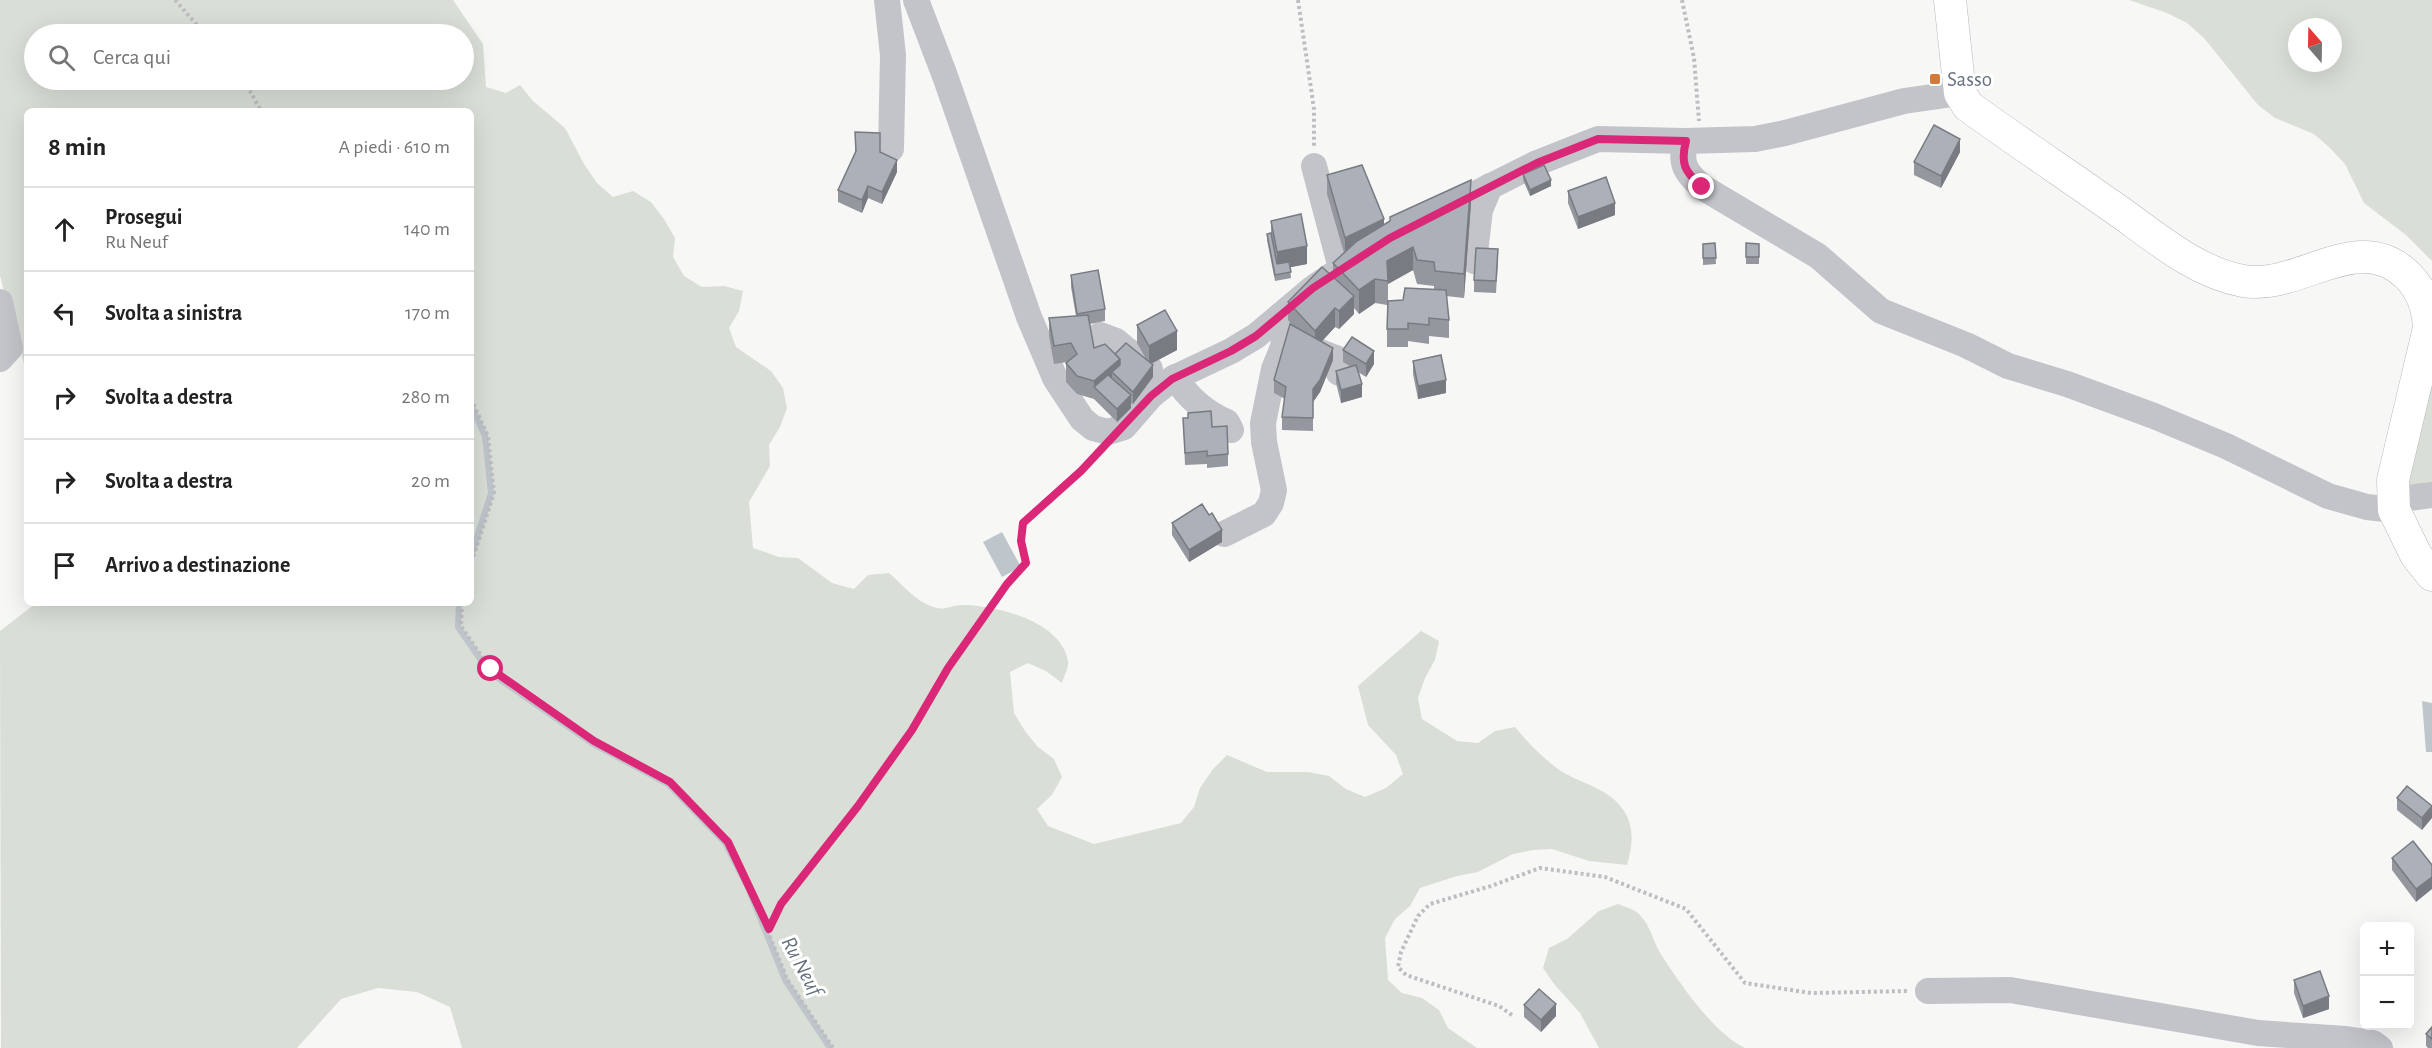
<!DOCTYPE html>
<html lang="it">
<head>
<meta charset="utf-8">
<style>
	:root { --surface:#fff; --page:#f6f6f6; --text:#222; --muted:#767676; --line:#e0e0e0 }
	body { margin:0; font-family:"Alegreya Sans",sans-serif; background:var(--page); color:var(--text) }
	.controls { position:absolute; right:18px; bottom:18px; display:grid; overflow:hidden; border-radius:9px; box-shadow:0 6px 24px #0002 }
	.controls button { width:54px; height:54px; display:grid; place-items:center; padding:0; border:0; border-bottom:2px solid var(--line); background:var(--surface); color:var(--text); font:30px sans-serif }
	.compass { position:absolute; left:2288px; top:18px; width:54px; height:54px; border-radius:50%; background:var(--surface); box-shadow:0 6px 24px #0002; rotate:340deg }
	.stop { position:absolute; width:18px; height:18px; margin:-14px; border:4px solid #db2777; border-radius:50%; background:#fff }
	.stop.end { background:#db2777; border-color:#fff; box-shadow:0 2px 6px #0008 }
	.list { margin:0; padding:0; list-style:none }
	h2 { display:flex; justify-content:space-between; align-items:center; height:78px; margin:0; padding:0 24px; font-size:26px }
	h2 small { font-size:20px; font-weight:400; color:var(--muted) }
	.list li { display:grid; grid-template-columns:39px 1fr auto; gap:18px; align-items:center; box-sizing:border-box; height:84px; padding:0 24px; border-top:2px solid var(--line) }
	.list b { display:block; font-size:22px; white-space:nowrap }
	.list p { margin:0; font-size:20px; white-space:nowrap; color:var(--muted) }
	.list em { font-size:20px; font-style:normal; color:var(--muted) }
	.icon { flex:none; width:33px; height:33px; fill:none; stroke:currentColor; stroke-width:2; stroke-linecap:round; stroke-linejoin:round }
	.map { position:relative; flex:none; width:2432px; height:1048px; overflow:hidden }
	.search { position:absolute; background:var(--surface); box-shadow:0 6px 24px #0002; left:24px; top:24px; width:450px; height:66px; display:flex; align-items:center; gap:15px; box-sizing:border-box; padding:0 21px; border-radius:33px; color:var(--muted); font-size:22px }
	.panel { position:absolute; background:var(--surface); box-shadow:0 6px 24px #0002; left:24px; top:108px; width:450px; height:498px; border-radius:9px }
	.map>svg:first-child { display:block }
</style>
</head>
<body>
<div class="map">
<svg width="2432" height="1048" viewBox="0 0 2432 1048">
	<rect width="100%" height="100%" fill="#f7f8f6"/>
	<!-- green -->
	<g fill="#d9ded7" fill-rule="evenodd">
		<path d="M0,0H453L483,44L486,87L506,93L520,85L533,101L565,128L584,164L597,183L613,197L633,191L651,202L664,219L675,238L673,257L684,276L702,287L724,286L743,291L739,311L729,328L736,347L771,371L783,388L787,408L780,427L769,445L770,466L749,502L753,548L779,557L798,558L832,583L854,589L868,575L889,573C903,585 918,604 937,608C945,610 956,604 964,605C998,606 1061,621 1068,661C1069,667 1064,676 1062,683L1046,671L1028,663L1010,672L1014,713L1025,731L1038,747L1054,759L1062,777L1052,795L1037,809L1048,826L1094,844L1181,823L1194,807L1200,788L1213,769L1227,755L1267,772H1308L1329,776L1346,789L1365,797L1386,788L1403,774L1396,755L1368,725L1358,686L1421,631L1439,641L1435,660L1425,678L1418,698L1422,719L1457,741L1478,743L1495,731L1515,727C1529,744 1547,763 1566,774C1577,780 1589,784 1600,790C1632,807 1637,833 1627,865L1589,861L1552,849L1533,850L1513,854L1478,872L1457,876L1420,888L1410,906L1395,919L1385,938L1388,980L1402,993L1422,998L1439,1010L1448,1028L1477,1048H462L450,1007L417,992L378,988L341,999L297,1048H1L0,631L31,607L34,603H471V111H27V375L0,276ZM34,34H464V80H34Z"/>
		<path d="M2129,0H2432V261L2406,235L2364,203L2345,164L2330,148L2314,134L2275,118L2258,105L2204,38L2187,23L2167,13ZM2297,27H2333V63H2297Z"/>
		<polygon points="2432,367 2432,490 2403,488"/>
		<path d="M1618,904C1625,907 1634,909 1639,914C1650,925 1652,938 1659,951C1677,980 1714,1034 1745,1048H1599L1580,1013L1554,984L1543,968L1549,948L1567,939L1599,911Z"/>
	</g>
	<!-- water -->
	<g fill="#bec5cb">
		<polygon points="1002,532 1021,567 1002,577 983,542"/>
		<polygon points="2422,701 2432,703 2432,752 2426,752"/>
	</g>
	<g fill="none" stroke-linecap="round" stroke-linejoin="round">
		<!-- stream -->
		<g stroke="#bec5cb" stroke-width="6">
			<polyline points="471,406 485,436 491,493 471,556"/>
			<polyline points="459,603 458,627 489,672 593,744 668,784 725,843 748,888 785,980 830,1048"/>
		</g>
		<defs>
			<path id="major" d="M1950,0L1960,93L1968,106C2015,140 2063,172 2110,205C2151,233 2193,272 2243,281C2299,291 2358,227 2407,275C2422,289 2428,308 2429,328L2393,480L2394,510L2416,555L2432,575"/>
		</defs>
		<!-- major casing -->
		<use href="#major" stroke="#b6b8bd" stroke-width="33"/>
		<!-- path -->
		<g stroke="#bcbec1" stroke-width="4" stroke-dasharray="3 3" stroke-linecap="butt">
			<polyline points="175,0 205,34"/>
			<polyline points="1298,0 1314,109 1314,147"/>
			<polyline points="1682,0 1694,58 1699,121"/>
			<polyline points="244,80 261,111"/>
			<polyline points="471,399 488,436 494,493 471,564"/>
			<polyline points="462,603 461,626 491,670 594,741 670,782 728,842 750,887 787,979 833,1048"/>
			<polyline points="769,929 781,904 858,806 912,730 948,668 1007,584 1026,563 1021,541 1023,523 1100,451"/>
			<polyline points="1512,1015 1499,1006 1406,975 1398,967 1401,952 1418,916 1430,904 1491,886 1540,868 1605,877 1686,909 1745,983 1811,993 1909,991"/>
		</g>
		<!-- minor -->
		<g stroke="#c2c4c9" stroke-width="26">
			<polyline points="887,0 893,55 891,149"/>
			<polyline points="916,0 945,76 1029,317 1055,378 1082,419 1093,428 1108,432 1124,427 1151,396 1172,379 1231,351 1256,336 1313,288 1362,255"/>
			<path d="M1685,141C1680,164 1685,172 1702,187L1818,256L1881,311L1966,345L2008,366L2067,384L2154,416L2226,446L2328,496L2367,507L2394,510"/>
			<polyline points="1314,166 1341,268"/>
			<polyline points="1441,211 1537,163 1598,139 1685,141 1755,139 1785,133 1904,101 1960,93"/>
			<polyline points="1474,261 1480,210 1490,186"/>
			<polyline points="0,302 10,348 0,359"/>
			<polyline points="1100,335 1116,341 1150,369"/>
			<polyline points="1303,342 1312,349 1338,359 1339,373"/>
			<path d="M1175,377C1188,398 1204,412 1227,422L1231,430"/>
			<polyline points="2393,496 2409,498 2432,495"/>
			<polyline points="1224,534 1264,514 1271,503 1274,490 1264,442 1263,423 1274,369 1283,347 1285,331 1280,316"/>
			<polyline points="1928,991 2010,990 2258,1033 2346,1039 2373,1043 2380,1048"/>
		</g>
		<!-- major -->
		<use href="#major" stroke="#fff" stroke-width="32"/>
	</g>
	<!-- wall -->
	<g fill="#94979e" fill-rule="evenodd">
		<polygon points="855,132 880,152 897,172 882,204 868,198 862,213 838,202 838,190 855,153"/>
		<polygon points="1960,152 1941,188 1914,175 1914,162"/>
		<polygon points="1523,174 1551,186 1530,196 1523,180"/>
		<path d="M1327,175L1384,225L1390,221V217L1471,203L1464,298L1446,296L1449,320V338L1429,336V344L1408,341V347H1387V305L1375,303L1359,314L1354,308V314L1339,329L1335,327L1322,341L1333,360L1320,392L1313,402V431L1282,430V417L1285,399L1274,393V380L1292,325L1288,320V302L1333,276V263L1344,253L1327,194ZM1413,270L1417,284L1434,286V289L1403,300L1388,301V284Z"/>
		<polygon points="1568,191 1615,215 1578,229 1568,203"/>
		<polygon points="1271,221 1307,264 1290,267 1291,278 1275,281 1267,240 1267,234 1271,233"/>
		<polygon points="1715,243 1716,264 1703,265 1703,244"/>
		<polygon points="1746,243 1759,244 1759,264 1746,264"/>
		<polygon points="1498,262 1496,293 1474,292 1474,280"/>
		<polygon points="1071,275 1105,309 1105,321 1090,324 1094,348 1115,354 1146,359 1137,343 1137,325 1177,350 1152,363 1153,377 1133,404 1131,403 1131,408 1117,422 1094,399 1077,394 1066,382 1066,363 1067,362 1054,364 1049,336 1049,318 1076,316 1071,287"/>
		<polygon points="1343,350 1374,364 1366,377 1358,372 1362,397 1341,403 1336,383 1336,371 1350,366 1343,362"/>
		<polygon points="1413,361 1446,393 1418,399 1413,374"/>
		<polygon points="1183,418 1188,418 1212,427 1228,454 1228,466 1207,468 1207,464 1185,465"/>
		<polygon points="1172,523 1222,542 1189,562 1172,535"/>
		<polygon points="2397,798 2432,806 2422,830 2397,810"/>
		<polygon points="2392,858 2432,865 2416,902 2392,870"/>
		<polygon points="2294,980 2329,1009 2303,1018 2294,993"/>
		<polygon points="1524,1005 1556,1016 1541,1032 1524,1017"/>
		<polygon points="2432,1027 2432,1048 2428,1048 2426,1046 2426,1034"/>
	</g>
	<!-- shaded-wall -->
	<g fill="#787b81">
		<polygon points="1960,139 1960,152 1941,188 1941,176"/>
		<polygon points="897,160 897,172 882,204 882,192"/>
		<polygon points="1471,180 1471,203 1464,298 1464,274"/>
		<polygon points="1551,180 1551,186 1530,196 1530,190"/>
		<polygon points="868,186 868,198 862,213 862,200"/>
		<polygon points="1615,203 1615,215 1578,229 1578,217"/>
		<polygon points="1384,219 1384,237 1345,256 1345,238"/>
		<polygon points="1307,246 1307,264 1277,270 1277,252"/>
		<polygon points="1413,247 1413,270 1388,284 1387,261"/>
		<polygon points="1375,279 1375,303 1359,314 1359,290"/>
		<polygon points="1354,296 1354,314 1339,329 1339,311"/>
		<polygon points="1335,308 1335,327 1315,349 1315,331"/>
		<polygon points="1177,331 1177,350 1149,365 1149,346"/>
		<polygon points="1333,348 1333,360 1320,392 1313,402 1313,431 1313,389"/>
		<polygon points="1374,351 1374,364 1366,377 1366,364"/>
		<polygon points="1120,359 1120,377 1112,372 1112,384 1094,387 1094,381"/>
		<polygon points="1153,365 1153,377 1133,404 1133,392"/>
		<polygon points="1446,380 1446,393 1418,399 1418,386"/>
		<polygon points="1362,384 1362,397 1341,403 1341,390"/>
		<polygon points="1131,395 1131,408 1117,422 1117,409"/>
		<polygon points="1222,530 1222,542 1189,562 1189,550"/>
		<polygon points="2432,806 2432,818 2422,830 2422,818"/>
		<polygon points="2432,877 2432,889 2416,902 2416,889"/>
		<polygon points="2329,996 2329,1009 2303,1018 2303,1006"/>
		<polygon points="1556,1004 1556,1016 1541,1032 1541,1020"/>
	</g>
	<!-- building -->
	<g fill="#acb0b8" stroke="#787b81" stroke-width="1.5">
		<polygon points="1934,125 1960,139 1941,176 1914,162"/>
		<polygon points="855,132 880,133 880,152 897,160 882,192 868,186 862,200 838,190 856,151"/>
		<polygon points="1362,165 1384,219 1345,238 1327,175"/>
		<polygon points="1544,165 1551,180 1530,190 1523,174"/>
		<polygon points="1606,177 1615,203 1578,217 1568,191"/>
		<polygon points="1471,180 1464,274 1435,271 1434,262 1417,260 1413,247 1387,261 1388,281 1375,279 1359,290 1333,263 1357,241 1390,221 1390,217"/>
		<polygon points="1301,214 1307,246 1277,252 1271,221"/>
		<polygon points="1271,233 1277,264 1289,262 1291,272 1275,275 1267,234"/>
		<polygon points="1715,243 1716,258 1703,258 1703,244"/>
		<polygon points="1746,243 1759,244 1759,257 1746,257"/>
		<polygon points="1476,248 1498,249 1496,281 1474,280"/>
		<polygon points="1322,267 1354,296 1339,311 1335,308 1315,331 1288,302"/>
		<polygon points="1098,270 1105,309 1077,314 1071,275"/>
		<polygon points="1405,288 1446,290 1449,320 1429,318 1429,325 1408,323 1408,329 1387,329 1388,301 1403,300"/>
		<polygon points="1165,310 1177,331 1149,346 1137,325"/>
		<polygon points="1088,315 1094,348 1105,344 1120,359 1094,381 1077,376 1066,363 1077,354 1071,343 1054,346 1049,318"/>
		<polygon points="1290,324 1333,348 1320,380 1313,389 1313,418 1282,417 1286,387 1274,380"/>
		<polygon points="1352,337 1374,351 1366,364 1343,350"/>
		<polygon points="1126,343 1153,365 1133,392 1112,372 1120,365 1120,359 1115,354"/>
		<polygon points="1441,355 1446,380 1418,386 1413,361"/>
		<polygon points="1356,365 1362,384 1341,390 1336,371"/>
		<polygon points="1108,375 1131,395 1117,409 1094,387"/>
		<polygon points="1211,411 1212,427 1227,426 1228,454 1207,456 1207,451 1185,453 1183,418 1188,418 1188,413"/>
		<polygon points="1202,504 1209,515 1212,513 1222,530 1189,550 1172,523"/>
		<polygon points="2407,786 2432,806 2422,818 2397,798"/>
		<polygon points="2413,841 2432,865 2432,877 2416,889 2392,858"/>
		<polygon points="2320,971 2329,996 2303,1006 2294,980"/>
		<polygon points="1539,989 1556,1004 1541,1020 1524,1005"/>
		<polygon points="2432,1027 2432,1039 2426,1034"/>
	</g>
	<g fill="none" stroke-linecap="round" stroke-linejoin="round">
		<!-- route -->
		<path stroke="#db2777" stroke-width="8" d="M491,669L594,741L670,782L728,842L769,929L781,904L858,806L912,730L948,668L1007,584L1026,563L1021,541L1023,523L1081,471L1151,396L1172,379L1231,351L1256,336L1313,288L1390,238L1537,163L1598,139L1686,141C1680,164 1685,172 1702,187"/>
	</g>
	<!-- markers -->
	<rect fill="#d3793a" stroke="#fff" stroke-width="2" x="1929" y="73" width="12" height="12" rx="3"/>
	<g text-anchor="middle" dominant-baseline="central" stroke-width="6" stroke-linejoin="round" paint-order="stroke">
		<!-- poi labels -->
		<g font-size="21" fill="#6a7384" stroke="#fff" text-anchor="start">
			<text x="1947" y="79">Sasso</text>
		</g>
		<!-- water labels -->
		<g font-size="22" font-style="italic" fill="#66737f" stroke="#fff">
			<text transform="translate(802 966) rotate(62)">Ru Neuf</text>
		</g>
	</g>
</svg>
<div class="controls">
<button>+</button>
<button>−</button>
</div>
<svg class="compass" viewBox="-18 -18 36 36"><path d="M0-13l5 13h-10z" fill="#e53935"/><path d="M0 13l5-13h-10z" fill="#767676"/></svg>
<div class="stop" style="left:491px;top:669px"></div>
<div class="stop end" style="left:1702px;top:187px"></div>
<div class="search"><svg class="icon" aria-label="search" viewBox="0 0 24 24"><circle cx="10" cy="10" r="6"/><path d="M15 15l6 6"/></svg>Cerca qui</div>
<section class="panel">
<h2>8 min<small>A piedi · 610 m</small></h2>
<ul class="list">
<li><svg class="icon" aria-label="ahead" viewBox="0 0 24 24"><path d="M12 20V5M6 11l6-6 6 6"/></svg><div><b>Prosegui</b><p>Ru Neuf</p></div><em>140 m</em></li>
<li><svg class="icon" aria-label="left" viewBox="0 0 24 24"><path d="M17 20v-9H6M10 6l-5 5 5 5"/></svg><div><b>Svolta a sinistra</b></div><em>170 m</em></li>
<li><svg class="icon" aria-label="right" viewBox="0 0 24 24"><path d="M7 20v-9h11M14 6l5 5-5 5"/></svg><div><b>Svolta a destra</b></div><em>280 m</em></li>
<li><svg class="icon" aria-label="right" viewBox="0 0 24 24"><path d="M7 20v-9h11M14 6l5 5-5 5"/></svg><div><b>Svolta a destra</b></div><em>20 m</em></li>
<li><svg class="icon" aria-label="arrive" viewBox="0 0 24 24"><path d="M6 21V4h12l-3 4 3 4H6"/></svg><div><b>Arrivo a destinazione</b></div></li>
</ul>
</section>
</div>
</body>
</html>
